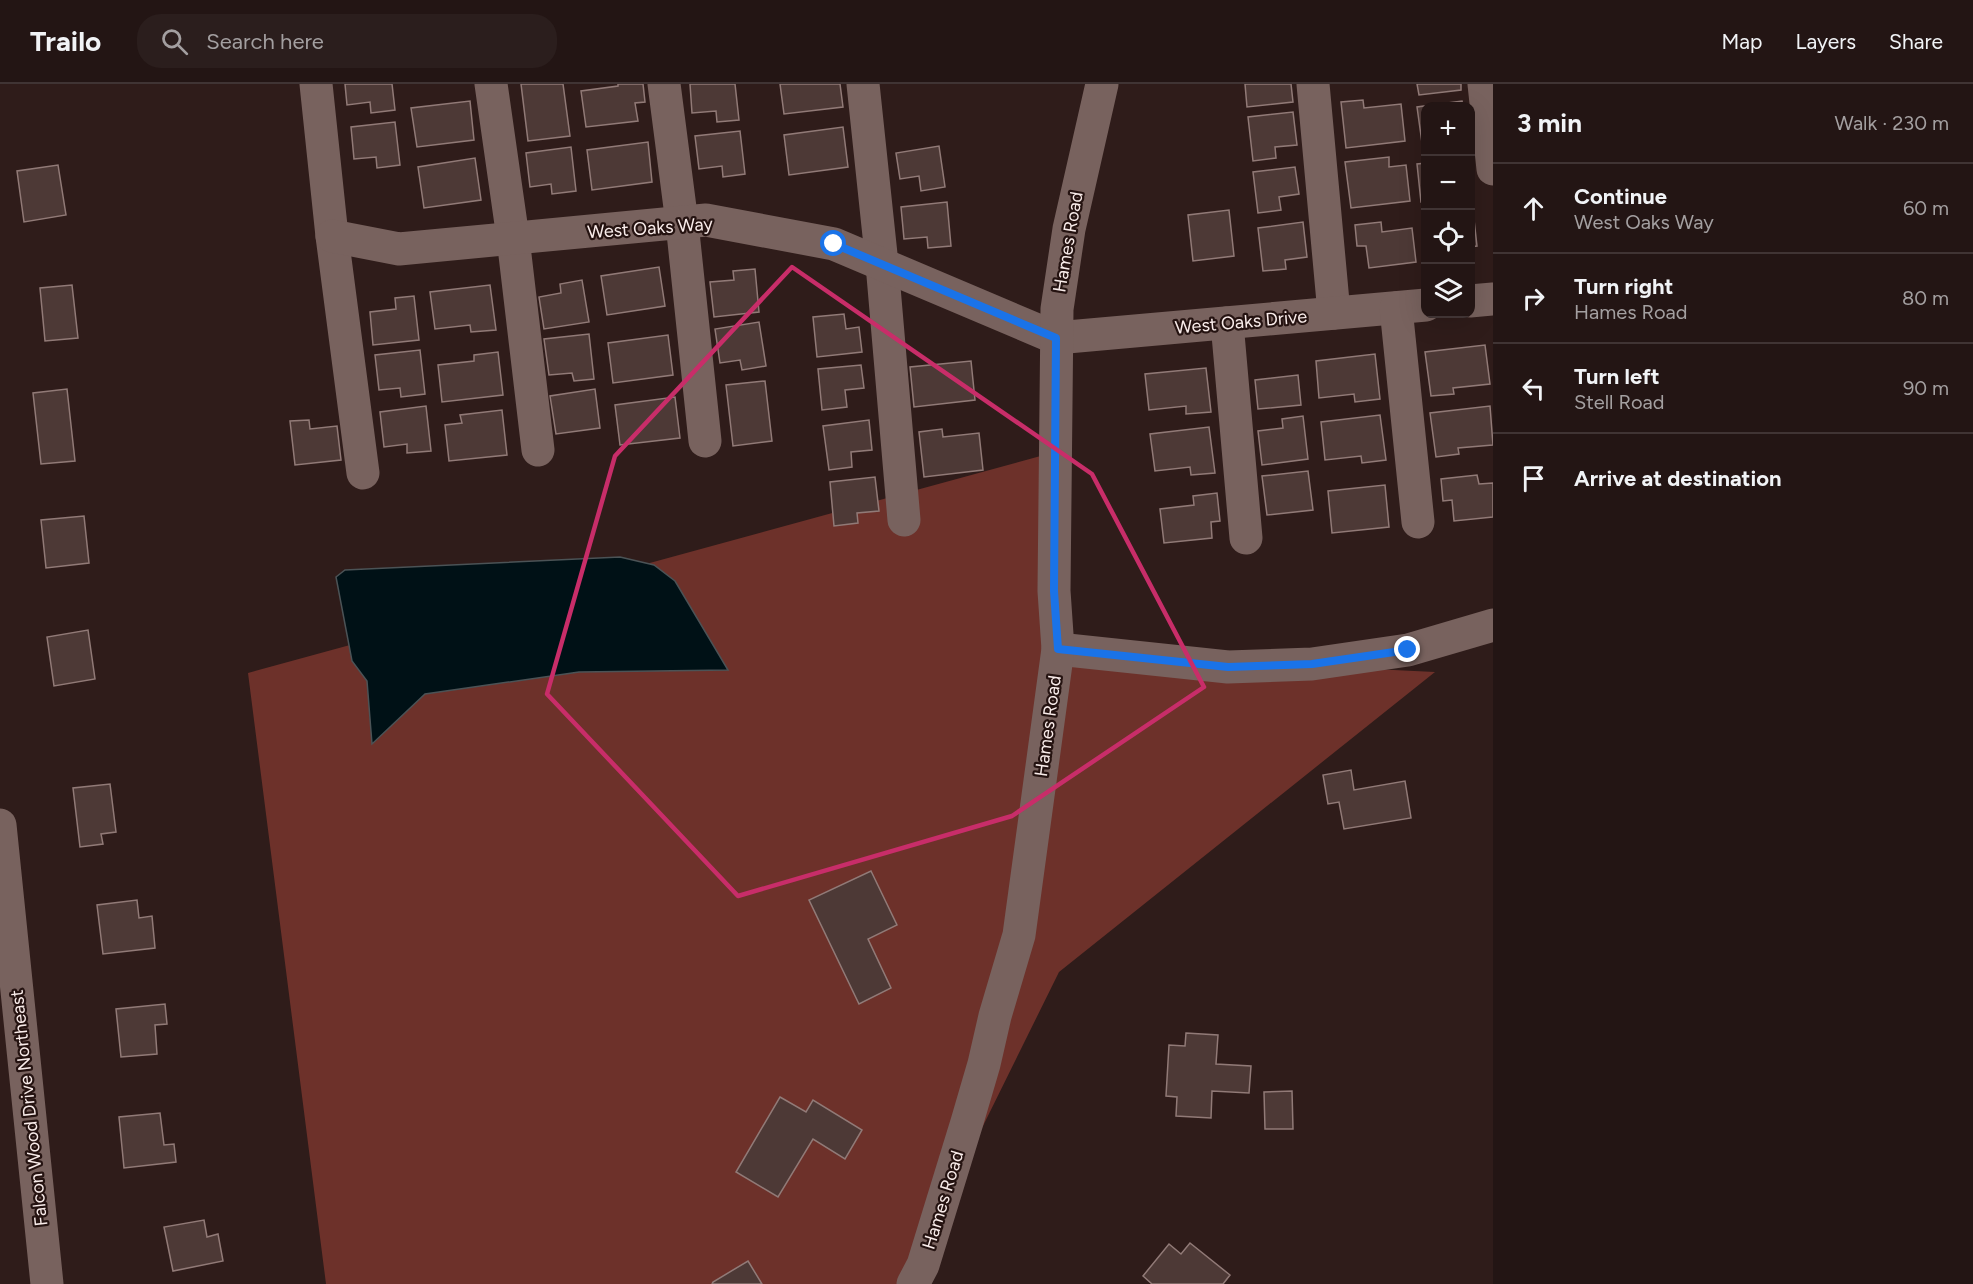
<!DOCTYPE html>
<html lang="en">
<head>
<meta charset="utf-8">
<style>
	:root { --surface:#231514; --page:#2b1e1d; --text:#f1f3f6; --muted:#a39fa0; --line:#403434 }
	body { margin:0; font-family:Figtree,sans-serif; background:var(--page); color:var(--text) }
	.controls { position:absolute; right:18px; top:18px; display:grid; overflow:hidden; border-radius:12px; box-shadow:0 6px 24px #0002 }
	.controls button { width:54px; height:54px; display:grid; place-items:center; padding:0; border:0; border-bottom:2px solid var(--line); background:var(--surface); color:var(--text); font:30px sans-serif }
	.stop { position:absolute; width:18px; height:18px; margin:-14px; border:4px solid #1a73e8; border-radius:50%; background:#fff }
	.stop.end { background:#1a73e8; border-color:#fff; box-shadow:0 2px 6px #0008 }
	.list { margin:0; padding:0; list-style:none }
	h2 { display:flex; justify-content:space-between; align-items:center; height:78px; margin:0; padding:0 24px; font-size:26px }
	h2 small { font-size:20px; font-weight:400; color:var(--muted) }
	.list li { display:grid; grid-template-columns:39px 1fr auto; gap:18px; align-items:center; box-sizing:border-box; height:90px; padding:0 24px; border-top:2px solid var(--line) }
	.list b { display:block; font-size:22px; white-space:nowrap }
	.list p { margin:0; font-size:20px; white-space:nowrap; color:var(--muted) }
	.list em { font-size:20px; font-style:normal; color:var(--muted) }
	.icon { flex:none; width:33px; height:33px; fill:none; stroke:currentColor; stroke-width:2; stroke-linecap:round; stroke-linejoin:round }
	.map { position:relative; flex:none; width:1493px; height:1200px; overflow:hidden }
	header { display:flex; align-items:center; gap:36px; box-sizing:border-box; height:84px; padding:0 30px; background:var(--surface); border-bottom:2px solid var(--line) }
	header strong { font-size:28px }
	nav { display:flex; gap:33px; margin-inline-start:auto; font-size:21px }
	.search { width:420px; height:54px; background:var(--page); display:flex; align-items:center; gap:15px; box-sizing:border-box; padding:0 21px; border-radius:24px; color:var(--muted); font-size:22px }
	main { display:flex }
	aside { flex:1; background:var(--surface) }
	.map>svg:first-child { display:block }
</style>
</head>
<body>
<header>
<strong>Trailo</strong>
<div class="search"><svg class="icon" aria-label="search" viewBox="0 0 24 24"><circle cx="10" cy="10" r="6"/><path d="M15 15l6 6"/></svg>Search here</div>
<nav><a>Map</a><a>Layers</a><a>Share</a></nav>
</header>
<main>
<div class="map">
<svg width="1493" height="1200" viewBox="0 0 1493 1200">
	<rect width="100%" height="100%" fill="#2f1c1a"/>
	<!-- forest -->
	<polygon fill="#6d312a" points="1066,365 1064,570 1435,588 1059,888 905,1200 326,1200 248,589"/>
	<!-- water -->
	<polygon fill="#001116" stroke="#4b5356" stroke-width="1.5" points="620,473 654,481 675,497 728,586 579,588 425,610 372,660 367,597 352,577 336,493 345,486"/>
	<!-- building -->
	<g fill="#4d3936" stroke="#917a77" stroke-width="1.5">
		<polygon points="345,0 392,0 395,26 371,29 370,18 347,21"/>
		<polygon points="521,0 563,0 570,52 528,57"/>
		<polygon points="618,0 643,0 645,18 635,19 638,37 586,43 581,7 618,2"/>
		<polygon points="690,0 735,0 739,36 717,38 716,27 692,29"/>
		<polygon points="780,0 840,0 843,23 784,30"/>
		<polygon points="1245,0 1291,0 1293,18 1247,23"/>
		<polygon points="1417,0 1461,0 1461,6 1419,11"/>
		<polygon points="1363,16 1364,24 1401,20 1405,57 1346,64 1341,18"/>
		<polygon points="470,17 474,56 417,63 411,24"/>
		<polygon points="1462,17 1463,22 1426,22 1426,66 1423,66 1417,23"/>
		<polygon points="1293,28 1297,61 1275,63 1276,74 1253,77 1248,33"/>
		<polygon points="395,38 400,81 377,84 376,73 354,75 351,43"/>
		<polygon points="843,43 848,83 789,91 784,51"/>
		<polygon points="740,47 745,90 723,93 722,82 699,85 695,52"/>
		<polygon points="648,58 652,98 592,106 587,66"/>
		<polygon points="939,62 945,103 921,107 919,92 900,95 896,69"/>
		<polygon points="571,63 576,107 552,110 551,100 530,103 526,69"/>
		<polygon points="1389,73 1389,83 1406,81 1410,117 1351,124 1345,78"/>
		<polygon points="475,74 481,116 424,124 418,83"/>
		<polygon points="1426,79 1426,118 1421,118 1417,80"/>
		<polygon points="58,81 66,131 24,138 17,87"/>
		<polygon points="1295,83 1299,110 1279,113 1281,126 1258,129 1253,88"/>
		<polygon points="947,118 951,162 928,164 927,153 904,155 901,123"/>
		<polygon points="1229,126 1234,172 1193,177 1188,131"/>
		<polygon points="1470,127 1473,127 1477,162 1470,163"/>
		<polygon points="1303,138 1307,173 1285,176 1286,185 1263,187 1258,144"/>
		<polygon points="1381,138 1382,148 1412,144 1416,178 1369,184 1366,162 1357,162 1355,141"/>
		<polygon points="659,183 665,222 607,231 601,192"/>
		<polygon points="755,185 759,228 714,233 710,198 734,196 733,187"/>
		<polygon points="582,196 589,238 544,245 539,213 561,209 560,200"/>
		<polygon points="72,201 78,254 45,257 40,204"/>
		<polygon points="490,201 496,246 471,248 470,241 435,245 430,208"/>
		<polygon points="414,212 419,256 373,261 370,228 396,225 395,214"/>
		<polygon points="844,230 846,245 859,243 862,268 817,273 813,233"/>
		<polygon points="759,238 766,282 742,286 740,276 720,279 715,245"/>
		<polygon points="589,250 594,295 574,297 572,289 549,291 544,255"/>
		<polygon points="668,251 673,291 613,299 608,259"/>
		<polygon points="1485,261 1490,300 1453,304 1454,310 1431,312 1425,268"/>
		<polygon points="420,266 425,310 401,313 400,304 379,306 375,271"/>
		<polygon points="498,268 503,311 442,318 438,281 474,277 474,271"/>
		<polygon points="1375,270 1380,315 1355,318 1354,310 1319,314 1316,277"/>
		<polygon points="971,277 975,316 914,323 910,283"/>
		<polygon points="861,281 864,304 845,306 847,323 822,326 818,285"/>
		<polygon points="1206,284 1211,328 1186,330 1186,322 1149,326 1145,290"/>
		<polygon points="1298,291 1301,321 1258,325 1255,296"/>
		<polygon points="765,297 772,357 733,362 726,301"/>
		<polygon points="67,305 75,377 41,380 33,309"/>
		<polygon points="595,305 600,344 556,350 550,312"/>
		<polygon points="675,313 680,354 620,361 615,321"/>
		<polygon points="426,322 431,367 407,369 407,360 384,363 380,328"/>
		<polygon points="1490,322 1493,361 1458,364 1459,370 1436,373 1430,329"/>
		<polygon points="502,326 507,371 449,377 445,341 462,339 460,331"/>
		<polygon points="1380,331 1386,376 1362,379 1361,372 1325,376 1321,338"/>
		<polygon points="1303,332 1308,375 1262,381 1258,347 1283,344 1282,335"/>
		<polygon points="309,336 310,345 337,342 341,376 295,381 290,337"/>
		<polygon points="869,336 872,366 851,368 852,383 829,386 823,342"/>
		<polygon points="1209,343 1215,389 1191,391 1190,383 1155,387 1150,350"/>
		<polygon points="942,345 943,353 979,349 983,386 924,393 919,348"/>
		<polygon points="1308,387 1313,426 1267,431 1262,392"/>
		<polygon points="1477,391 1479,400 1493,399 1493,433 1454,437 1452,416 1443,417 1441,395"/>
		<polygon points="875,393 879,427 857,429 858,439 834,442 830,398"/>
		<polygon points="1385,401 1389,443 1332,449 1328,407"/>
		<polygon points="1217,409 1220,437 1211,438 1212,454 1164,459 1160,425 1194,421 1193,412"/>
		<polygon points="84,432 89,479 46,484 41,436"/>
		<polygon points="88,546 95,595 54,602 47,553"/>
		<polygon points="1351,686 1354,706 1405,697 1411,734 1344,745 1339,718 1328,720 1323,691"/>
		<polygon points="110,700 116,748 101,750 103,760 80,763 73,704"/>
		<polygon points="871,787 897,841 868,855 891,904 859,920 809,816"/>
		<polygon points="137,816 139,834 152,832 155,864 103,870 97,821"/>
		<polygon points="165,920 167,940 155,941 157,970 121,973 116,925"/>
		<polygon points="1186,949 1218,951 1216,980 1251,982 1249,1009 1212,1007 1211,1034 1176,1032 1177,1013 1166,1012 1169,961 1185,962"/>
		<polygon points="1292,1007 1293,1045 1265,1045 1264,1008"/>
		<polygon points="780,1013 806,1028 813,1016 862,1046 845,1075 813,1055 778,1113 736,1088"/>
		<polygon points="160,1029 164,1061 174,1060 176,1078 124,1084 119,1033"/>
		<polygon points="204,1136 207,1153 218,1150 223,1177 173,1187 164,1143"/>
		<polygon points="1190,1159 1230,1191 1223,1200 1152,1200 1143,1192 1169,1160 1181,1170"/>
		<polygon points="748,1177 762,1200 712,1200 713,1198"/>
	</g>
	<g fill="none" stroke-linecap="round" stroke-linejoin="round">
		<!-- minor -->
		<g stroke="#78625e" stroke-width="33">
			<polyline points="316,0 332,152 363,389"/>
			<polyline points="491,0 513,154 538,366"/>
			<polyline points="664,0 682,139 705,357"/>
			<polyline points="863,0 882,180 904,436"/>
			<polyline points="1313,0 1334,229"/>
			<polyline points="1484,0 1493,85"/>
			<polyline points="332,152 399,165 706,136 834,160 1056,254 1426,221"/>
			<polyline points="1470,217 1493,215"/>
			<polyline points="1396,224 1418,438"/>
			<polyline points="1227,239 1246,454"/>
			<polyline points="1058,565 1228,583 1312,580 1408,566 1493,541"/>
			<polyline points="0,741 47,1200"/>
			<polyline points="913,1200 923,1181 967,1038 984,980 995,932 1019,851 1058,565 1054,507 1057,225 1069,145 1102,0"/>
		</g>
	</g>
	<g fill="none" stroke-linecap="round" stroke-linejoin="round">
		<!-- route -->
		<polyline stroke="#1a73e8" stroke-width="8" points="834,160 1056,254 1054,507 1058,565 1228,583 1312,580 1408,566"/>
	</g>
	<!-- marked area -->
	<path fill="none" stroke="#c82d69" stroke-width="4.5" stroke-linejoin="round" d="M792,183L1092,390L1204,603L1012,732L738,812L547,610L615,372Z"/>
	<g text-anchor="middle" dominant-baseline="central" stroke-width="4.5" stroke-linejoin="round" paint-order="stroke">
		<!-- street labels -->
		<g font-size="18" fill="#f9ecea" stroke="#251311">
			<text transform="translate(650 144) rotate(-4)">West Oaks Way</text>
			<text transform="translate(1068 158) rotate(-80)">Hames Road</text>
			<text transform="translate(1241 238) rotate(-5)">West Oaks Drive</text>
			<text transform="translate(1048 642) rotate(-82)">Hames Road</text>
			<text transform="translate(29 1024) rotate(-96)">Falcon Wood Drive Northeast</text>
			<text transform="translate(943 1116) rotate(-73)">Hames Road</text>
		</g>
	</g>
</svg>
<div class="controls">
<button>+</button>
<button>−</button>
<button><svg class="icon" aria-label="locate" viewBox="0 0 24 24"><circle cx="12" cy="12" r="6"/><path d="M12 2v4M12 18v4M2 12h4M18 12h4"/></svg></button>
<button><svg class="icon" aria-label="layers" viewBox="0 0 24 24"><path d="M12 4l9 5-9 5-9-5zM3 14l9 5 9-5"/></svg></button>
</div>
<div class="stop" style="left:834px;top:160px"></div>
<div class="stop end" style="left:1408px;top:566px"></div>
</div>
<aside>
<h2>3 min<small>Walk · 230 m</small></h2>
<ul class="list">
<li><svg class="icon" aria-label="ahead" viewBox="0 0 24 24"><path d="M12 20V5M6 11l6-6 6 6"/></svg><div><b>Continue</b><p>West Oaks Way</p></div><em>60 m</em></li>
<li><svg class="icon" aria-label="right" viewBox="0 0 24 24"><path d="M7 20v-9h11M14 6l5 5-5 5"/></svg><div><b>Turn right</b><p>Hames Road</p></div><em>80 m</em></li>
<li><svg class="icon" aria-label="left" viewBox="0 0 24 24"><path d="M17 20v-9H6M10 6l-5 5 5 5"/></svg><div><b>Turn left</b><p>Stell Road</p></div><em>90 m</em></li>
<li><svg class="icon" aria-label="arrive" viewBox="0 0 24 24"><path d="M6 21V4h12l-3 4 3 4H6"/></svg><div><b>Arrive at destination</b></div></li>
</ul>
</aside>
</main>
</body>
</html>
